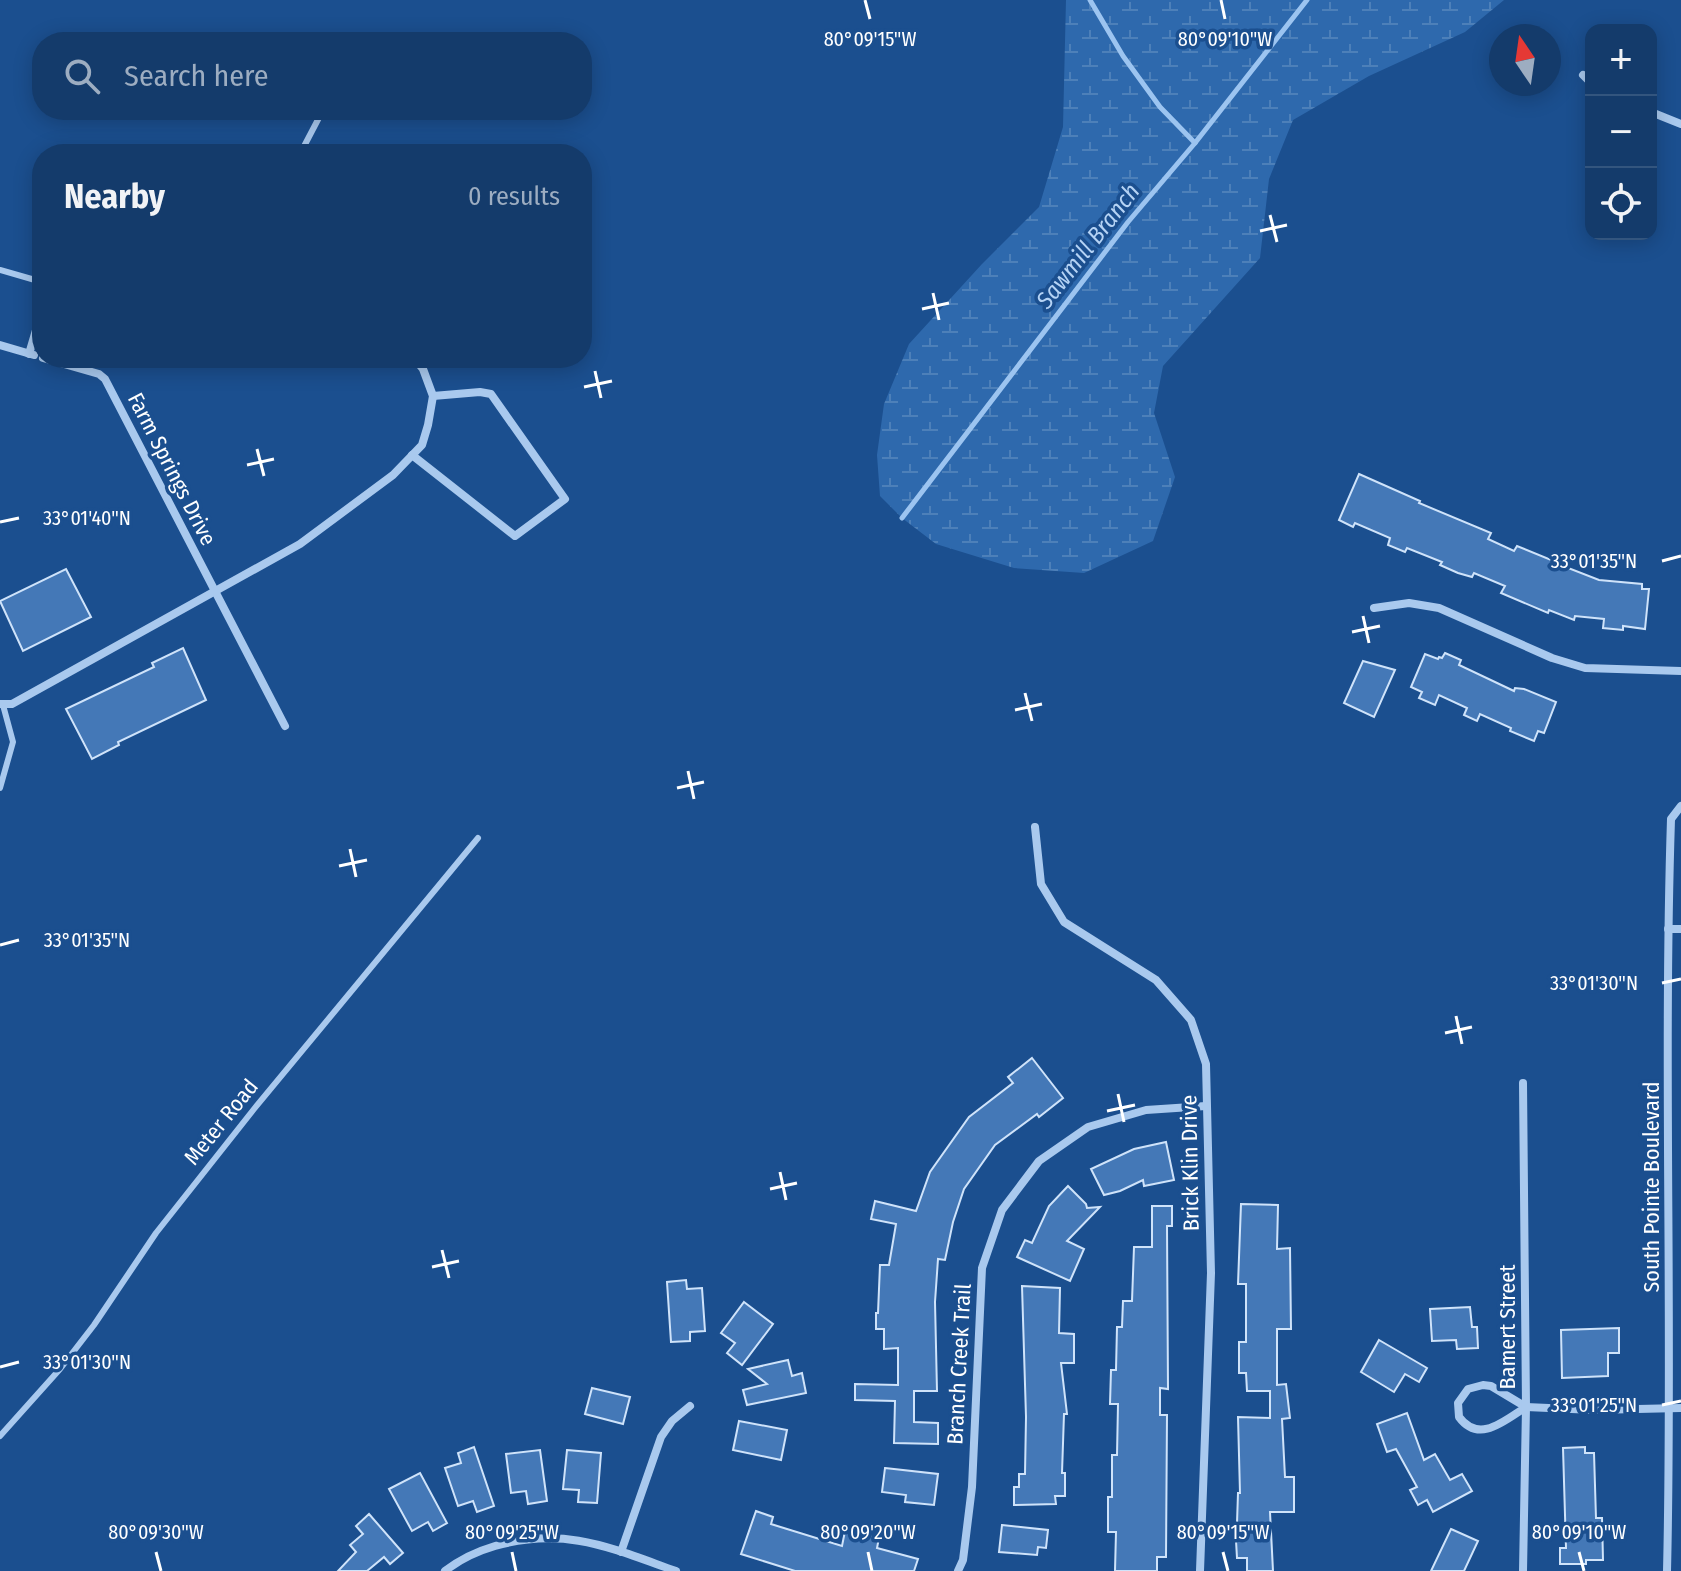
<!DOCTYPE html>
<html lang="en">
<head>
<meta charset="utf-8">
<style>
	:root { --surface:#143b6b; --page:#1d4271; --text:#f1f3f6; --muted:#9dadc1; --line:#33557e }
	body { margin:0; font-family:"Fira Sans Condensed",sans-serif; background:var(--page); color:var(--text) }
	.controls { position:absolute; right:24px; top:24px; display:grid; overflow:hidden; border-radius:16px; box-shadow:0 4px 20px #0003 }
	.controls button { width:72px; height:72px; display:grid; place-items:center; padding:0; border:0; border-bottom:2px solid var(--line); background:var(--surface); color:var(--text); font:40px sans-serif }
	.compass { position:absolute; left:1489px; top:24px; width:72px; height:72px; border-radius:50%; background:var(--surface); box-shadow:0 4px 20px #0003; rotate:347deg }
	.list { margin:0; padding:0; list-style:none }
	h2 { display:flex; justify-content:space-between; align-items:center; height:104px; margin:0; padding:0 32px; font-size:34px }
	h2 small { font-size:26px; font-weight:400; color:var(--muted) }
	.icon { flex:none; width:44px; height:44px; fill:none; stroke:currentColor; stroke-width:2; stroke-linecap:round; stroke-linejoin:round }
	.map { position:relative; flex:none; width:1681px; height:1571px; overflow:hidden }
	.search { position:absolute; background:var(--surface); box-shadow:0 4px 20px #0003; left:32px; top:32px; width:560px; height:88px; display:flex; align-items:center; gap:20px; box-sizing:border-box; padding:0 28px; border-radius:32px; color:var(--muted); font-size:30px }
	.panel { position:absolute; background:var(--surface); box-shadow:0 4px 20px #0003; left:32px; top:144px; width:560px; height:224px; border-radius:32px }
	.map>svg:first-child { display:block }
</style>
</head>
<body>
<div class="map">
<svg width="1681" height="1571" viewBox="0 0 1681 1571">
	<defs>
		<pattern id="wetland-marsh" width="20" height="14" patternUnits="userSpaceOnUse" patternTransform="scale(2)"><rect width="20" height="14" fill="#2e69ad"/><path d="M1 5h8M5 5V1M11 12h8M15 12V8" fill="none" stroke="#4d80b9"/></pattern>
	</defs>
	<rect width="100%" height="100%" fill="#1b4f8f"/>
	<!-- wetland -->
	<polygon fill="url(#wetland-marsh)" points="1066,0 1504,0 1465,32 1369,76 1293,120 1269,179 1260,258 1163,366 1154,413 1175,477 1153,541 1084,573 1014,568 936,544 902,518 880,496 877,455 884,404 909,344 982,264 1039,207 1063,127"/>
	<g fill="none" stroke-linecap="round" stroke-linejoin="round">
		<!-- stream -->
		<g stroke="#9cc4f0" stroke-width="5">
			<polyline points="1090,0 1123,56 1160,107 1195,143"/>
			<polyline points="902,518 1128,222 1195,143 1307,0"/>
		</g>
	</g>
	<!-- building -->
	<g fill="#4478b7" stroke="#cfe3fa" stroke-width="2">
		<polygon points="1359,474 1420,501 1419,503 1491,533 1488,539 1514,551 1517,546 1551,560 1553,555 1566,560 1563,566 1599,580 1642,584 1642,589 1649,589 1645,629 1623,626 1623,630 1603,628 1604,619 1575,616 1574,620 1549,610 1548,613 1501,593 1505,586 1474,573 1472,577 1458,573 1440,565 1442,562 1407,548 1405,552 1388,545 1390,538 1355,523 1353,527 1339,520"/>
		<polygon points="66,569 91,617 23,651 0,601"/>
		<polygon points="183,648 206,700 118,742 119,745 92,759 66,709 154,667 152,663"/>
		<polygon points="1445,653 1461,660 1459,665 1514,691 1515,688 1524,689 1556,702 1544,733 1538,731 1534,741 1510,731 1511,728 1480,714 1477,721 1464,715 1467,708 1439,695 1435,705 1419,698 1422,692 1411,687 1425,654 1438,659 1439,657 1442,658"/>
		<polygon points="1363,661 1395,670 1374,717 1344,703"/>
		<polygon points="1032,1058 1063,1098 1039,1117 1037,1114 995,1145 964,1189 953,1222 945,1260 938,1259 935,1302 937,1391 914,1391 914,1422 938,1423 938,1444 894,1443 895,1401 855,1400 855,1384 898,1385 898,1348 884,1349 884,1329 876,1329 876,1313 878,1313 880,1265 889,1265 896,1224 871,1219 875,1201 916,1211 930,1172 969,1117 1013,1083 1008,1077"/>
		<polygon points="1166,1142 1174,1180 1144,1186 1143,1180 1120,1191 1104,1195 1091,1169 1134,1149"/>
		<polygon points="1068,1186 1086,1204 1087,1208 1100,1207 1067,1241 1084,1249 1070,1281 1017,1257 1025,1240 1032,1243 1049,1206"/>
		<polygon points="1241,1204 1278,1205 1277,1249 1290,1248 1291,1329 1277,1329 1277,1385 1286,1384 1290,1418 1282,1419 1285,1477 1294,1477 1294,1512 1270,1512 1273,1571 1247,1571 1247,1558 1237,1558 1235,1523 1237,1523 1238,1493 1240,1493 1238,1417 1270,1418 1270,1391 1247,1391 1246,1373 1239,1373 1239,1342 1246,1342 1246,1284 1238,1284"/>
		<polygon points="1152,1206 1172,1206 1172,1226 1167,1226 1168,1389 1160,1388 1160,1415 1167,1415 1166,1557 1157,1557 1157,1571 1115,1571 1116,1532 1108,1532 1108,1497 1112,1497 1112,1455 1117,1455 1118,1404 1110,1404 1111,1370 1116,1370 1117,1327 1122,1327 1123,1301 1132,1301 1134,1247 1152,1247"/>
		<polygon points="686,1280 687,1289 702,1288 705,1331 690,1332 690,1341 671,1342 667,1282"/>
		<polygon points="1022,1286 1060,1288 1059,1333 1074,1334 1074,1363 1061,1363 1067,1414 1064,1414 1062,1473 1065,1473 1065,1496 1055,1496 1056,1504 1014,1505 1014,1487 1019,1487 1019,1474 1025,1474 1026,1417"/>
		<polygon points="744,1302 773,1324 742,1365 727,1353 735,1343 721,1333"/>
		<polygon points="1470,1307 1472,1327 1477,1327 1478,1348 1457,1349 1456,1340 1432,1341 1430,1309"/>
		<polygon points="1619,1328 1619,1353 1608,1353 1608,1376 1562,1378 1561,1330"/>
		<polygon points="1379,1340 1427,1368 1419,1382 1405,1374 1394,1392 1361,1372"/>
		<polygon points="788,1360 792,1376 802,1373 806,1393 747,1405 743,1390 767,1384 748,1369"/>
		<polygon points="592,1388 630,1397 623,1424 585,1414"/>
		<polygon points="1407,1413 1424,1460 1435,1454 1450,1480 1462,1474 1472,1491 1433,1512 1427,1500 1418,1505 1410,1490 1417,1487 1396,1449 1387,1452 1377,1424"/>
		<polygon points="739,1421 787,1430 781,1460 733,1450"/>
		<polygon points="474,1447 494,1506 477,1512 473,1501 458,1506 445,1468 461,1463 458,1453"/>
		<polygon points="1585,1447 1585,1453 1594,1453 1596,1518 1602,1518 1603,1560 1586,1560 1586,1564 1560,1564 1560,1548 1566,1548 1563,1448"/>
		<polygon points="540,1450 547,1501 528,1504 526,1491 511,1493 506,1454"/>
		<polygon points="567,1450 601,1453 597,1503 578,1502 579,1490 563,1489"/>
		<polygon points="885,1468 938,1474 934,1505 905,1502 906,1495 882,1492"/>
		<polygon points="420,1473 447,1523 433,1531 428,1522 412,1531 389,1489"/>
		<polygon points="756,1511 773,1517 771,1524 842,1546 845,1531 879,1538 877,1548 918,1559 914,1571 795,1571 741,1554"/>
		<polygon points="369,1514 403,1553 390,1564 384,1557 367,1571 338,1571 356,1552 350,1545 363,1534 356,1526"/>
		<polygon points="1002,1525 1048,1530 1046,1548 1038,1547 1037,1555 999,1552"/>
		<polygon points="1451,1529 1478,1541 1464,1571 1431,1571"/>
	</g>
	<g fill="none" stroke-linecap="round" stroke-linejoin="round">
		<!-- lane -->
		<g stroke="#a9c9ee" stroke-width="6">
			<polyline points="300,154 323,110"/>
			<polyline points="0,270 42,282"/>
			<polyline points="0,788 13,742 3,705"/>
			<polyline points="0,1436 60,1369 94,1325 156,1233 254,1109 478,838"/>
		</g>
		<!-- street -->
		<g stroke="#a9c9ee" stroke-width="8">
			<polyline points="1583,75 1591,83"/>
			<polyline points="1651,112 1681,124"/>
			<polyline points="0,345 34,355"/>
			<polyline points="29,354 42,310"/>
			<polyline points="43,358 99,374 105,379 285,726"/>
			<polyline points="412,455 515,536 565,499 491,394 480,392 433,396"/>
			<polyline points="1374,608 1409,603 1439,608 1552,658 1585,668 1681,671"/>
			<polyline points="0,704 12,704 300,544 393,475 422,445 428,425 433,396 423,369 414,358"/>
			<polyline points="1035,827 1041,884 1064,922 1156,980 1191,1020 1206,1064 1211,1273 1200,1571"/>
			<polyline points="1668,929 1681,929"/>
			<path d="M1483,1385L1491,1386L1526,1407C1504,1421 1479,1444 1459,1417L1458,1403L1468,1389Z"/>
			<polyline points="1526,1407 1594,1410 1681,1408"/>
			<polyline points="621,1552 661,1437 672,1421 690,1406"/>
			<path d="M445,1571C459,1560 478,1551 495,1546C565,1526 611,1548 676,1571"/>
			<polyline points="958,1571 963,1560 972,1487 982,1268 1002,1210 1039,1161 1088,1127 1146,1110 1206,1106"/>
			<polyline points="1523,1571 1526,1407 1523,1083"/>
			<path d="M1667,1571C1673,1320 1663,1070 1671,819L1681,806"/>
		</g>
	</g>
	<!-- ticks -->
	<path fill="none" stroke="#fff" stroke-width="3" d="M865,0L870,19M1221,0L1225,19M1270,215L1277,242M1260,231L1287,225M933,293L939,320M922,309L949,303M595,371L601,398M584,387L612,381M257,449L264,476M247,465L274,459M0,522L19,518M1662,561L1681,556M1363,616L1369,643M1352,632L1380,626M1025,693L1032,721M1015,710L1042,704M688,771L694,799M677,788L704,782M350,849L356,877M339,866L367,860M0,945L19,940M1662,983L1681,979M1456,1016L1462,1044M1445,1033L1472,1027M1118,1094L1124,1122M1107,1111L1135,1105M780,1172L786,1200M770,1189L797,1183M442,1250L449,1278M432,1267L459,1261M0,1367L19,1362M1662,1405L1681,1401M156,1552L161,1571M512,1552L516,1571M868,1552L872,1571M1223,1552L1228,1571M1579,1552L1584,1571"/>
	<g text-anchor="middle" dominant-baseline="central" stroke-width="7" stroke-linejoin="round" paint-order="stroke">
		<!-- street labels -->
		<g font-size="22" fill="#fff" stroke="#1b4f8f">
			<text transform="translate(172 469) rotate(63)">Farm Springs Drive</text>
			<text transform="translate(221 1122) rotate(-51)">Meter Road</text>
			<text transform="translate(1190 1163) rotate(-91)">Brick Klin Drive</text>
			<text transform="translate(1651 1187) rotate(-90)">South Pointe Boulevard</text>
			<text transform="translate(1507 1327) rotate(-90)">Bamert Street</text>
			<text transform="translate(959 1364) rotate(-87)">Branch Creek Trail</text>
		</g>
		<!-- water labels -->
		<g font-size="24" font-style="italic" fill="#b5d3f5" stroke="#1b4f8f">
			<text transform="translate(1088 246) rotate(-52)">Sawmill Branch</text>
		</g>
	</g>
	<g font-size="20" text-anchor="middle" fill="#fff" stroke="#1b4f8f" stroke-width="7" stroke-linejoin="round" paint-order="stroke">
		<text x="870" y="46">80°09'15"W</text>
		<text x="1225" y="46">80°09'10"W</text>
		<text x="87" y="525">33°01'40"N</text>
		<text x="1594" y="568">33°01'35"N</text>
		<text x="87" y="947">33°01'35"N</text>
		<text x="1594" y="990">33°01'30"N</text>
		<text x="87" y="1369">33°01'30"N</text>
		<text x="1594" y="1412">33°01'25"N</text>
		<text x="156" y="1539">80°09'30"W</text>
		<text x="512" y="1539">80°09'25"W</text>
		<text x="868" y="1539">80°09'20"W</text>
		<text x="1223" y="1539">80°09'15"W</text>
		<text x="1579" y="1539">80°09'10"W</text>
	</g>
</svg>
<div class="controls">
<button>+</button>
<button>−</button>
<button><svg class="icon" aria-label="locate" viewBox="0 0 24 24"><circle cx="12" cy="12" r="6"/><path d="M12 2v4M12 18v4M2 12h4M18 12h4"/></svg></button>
</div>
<svg class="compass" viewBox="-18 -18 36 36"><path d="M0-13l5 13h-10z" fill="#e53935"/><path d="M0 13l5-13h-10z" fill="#9dadc1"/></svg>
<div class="search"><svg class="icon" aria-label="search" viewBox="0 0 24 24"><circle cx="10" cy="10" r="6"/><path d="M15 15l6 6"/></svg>Search here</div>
<section class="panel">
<h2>Nearby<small>0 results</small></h2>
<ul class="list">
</ul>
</section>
</div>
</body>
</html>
